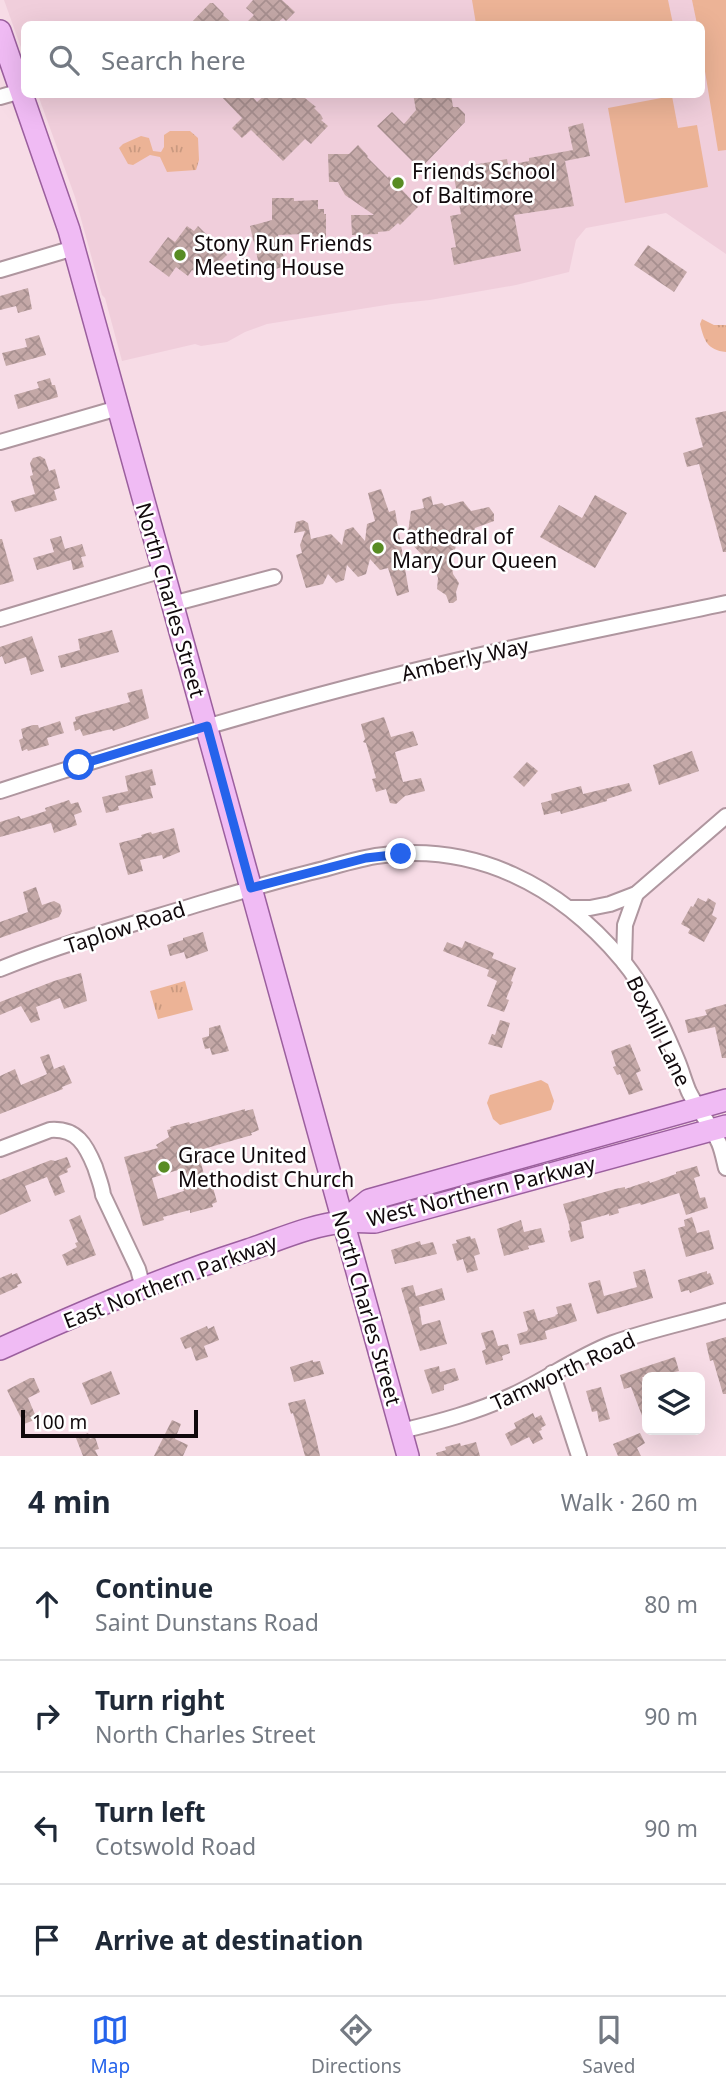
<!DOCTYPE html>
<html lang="en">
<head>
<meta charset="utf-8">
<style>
	:root { --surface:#fff; --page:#f2f2f3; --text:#1f2937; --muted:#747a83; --line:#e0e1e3; --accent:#2563eb }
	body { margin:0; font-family:"Noto Sans",sans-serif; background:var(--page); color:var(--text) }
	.controls { position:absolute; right:21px; bottom:21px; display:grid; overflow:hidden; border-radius:10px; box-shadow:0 7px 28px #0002 }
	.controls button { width:63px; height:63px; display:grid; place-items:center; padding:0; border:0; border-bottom:2px solid var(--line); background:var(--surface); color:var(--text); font:35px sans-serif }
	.scale { position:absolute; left:21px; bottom:18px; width:177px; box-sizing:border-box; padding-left:7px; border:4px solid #11090c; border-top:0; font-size:19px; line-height:24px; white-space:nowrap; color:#11090c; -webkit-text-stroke:5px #fff; paint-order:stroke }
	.stop { position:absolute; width:21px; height:21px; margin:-16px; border:5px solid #2563eb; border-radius:50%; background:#fff }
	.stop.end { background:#2563eb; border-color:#fff; box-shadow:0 2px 7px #0008 }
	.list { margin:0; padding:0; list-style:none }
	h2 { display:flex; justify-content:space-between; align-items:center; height:91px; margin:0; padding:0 28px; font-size:30px }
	h2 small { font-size:23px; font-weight:400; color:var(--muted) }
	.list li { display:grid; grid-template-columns:46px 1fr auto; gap:21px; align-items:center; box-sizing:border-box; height:112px; padding:0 28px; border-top:2px solid var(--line) }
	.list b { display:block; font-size:26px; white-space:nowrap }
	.list p { margin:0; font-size:23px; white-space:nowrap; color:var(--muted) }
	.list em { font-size:23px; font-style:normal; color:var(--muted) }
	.icon { flex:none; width:38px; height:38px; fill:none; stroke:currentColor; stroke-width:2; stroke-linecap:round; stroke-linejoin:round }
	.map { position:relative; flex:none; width:726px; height:1456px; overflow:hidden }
	.search { position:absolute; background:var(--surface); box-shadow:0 7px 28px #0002; left:21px; right:21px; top:21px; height:77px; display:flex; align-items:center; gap:18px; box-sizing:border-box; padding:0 24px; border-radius:10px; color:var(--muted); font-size:26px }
	.sheet { height:539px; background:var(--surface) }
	nav { display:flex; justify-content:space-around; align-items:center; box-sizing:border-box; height:98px; border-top:2px solid var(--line); background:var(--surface); font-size:19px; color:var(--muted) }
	nav a { display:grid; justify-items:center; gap:4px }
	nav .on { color:var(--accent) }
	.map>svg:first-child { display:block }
</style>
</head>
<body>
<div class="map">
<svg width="726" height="1456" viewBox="0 0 726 1456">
	<defs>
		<pattern id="park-tufts" width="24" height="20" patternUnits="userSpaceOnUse" patternTransform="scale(1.75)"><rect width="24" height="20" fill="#ecb396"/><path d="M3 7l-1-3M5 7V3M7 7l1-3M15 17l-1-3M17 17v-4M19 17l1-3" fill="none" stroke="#c99980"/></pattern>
		<pattern id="building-cross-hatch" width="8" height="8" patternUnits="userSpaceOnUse" patternTransform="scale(1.75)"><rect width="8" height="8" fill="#c4a8a7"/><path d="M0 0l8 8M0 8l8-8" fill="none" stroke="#a78f8f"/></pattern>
	</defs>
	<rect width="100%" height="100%" fill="#f7dce6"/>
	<!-- built -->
	<polygon fill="#f0cedb" points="4,0 726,0 726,254 666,213 586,228 576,240 569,272 516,285 430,300 392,304 267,324 245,332 227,342 201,346 195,344 122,361 105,298 102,295 75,197 38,95 702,94 702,24 24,24 24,56"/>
	<!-- grass -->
	<g fill="#ecb396">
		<polygon points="472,0 668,0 673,24 476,24"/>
		<polygon points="692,0 726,0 726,150 718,151 702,53 702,24 697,24"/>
		<polygon points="672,96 678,128 697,125 708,187 625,203 608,108"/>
		<polygon points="541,1080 548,1084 554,1101 551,1110 500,1125 493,1119 487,1103 490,1095"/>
	</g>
	<!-- park -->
	<g fill="url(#park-tufts)">
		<polygon points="170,131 190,131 198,138 199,160 196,170 167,172 160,157 150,155 133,165 128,164 119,148 123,144 141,136 149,138 153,151 161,152 164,147 164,135"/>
		<path d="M702,319L714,325H726V352C707,350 704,340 700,324Z"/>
		<polygon points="185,981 193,1010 158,1019 150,991"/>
	</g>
	<!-- building -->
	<g fill="url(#building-cross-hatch)" fill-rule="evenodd">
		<polygon points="253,0 282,0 295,12 286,21 283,18 276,24 245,24 254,15 246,8"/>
		<polygon points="210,3 213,3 224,14 223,15 233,24 190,24"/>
		<polygon points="219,94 250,94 257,102 266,94 300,94 316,107 314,108 321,115 323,119 321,120 328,126 311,144 305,139 283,161 251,130 242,138 232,128 242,118"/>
		<polygon points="413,94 451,94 453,107 458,107 465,114 465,122 420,169 377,126 392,112 404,124 416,110"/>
		<polygon points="583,123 590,156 565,161 574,206 514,215 521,251 454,265 451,248 456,247 450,216 461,214 453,172 474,168 473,165 507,159 508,165 529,161 529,158 573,150 568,127"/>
		<polygon points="358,145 368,156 367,157 388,178 389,176 418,207 400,225 398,223 389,231 378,232 378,234 352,235 351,215 374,215 345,195 338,182 329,182 328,154 349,154"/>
		<polygon points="272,198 294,198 294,201 318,200 318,209 324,209 324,214 326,214 326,237 304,237 304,234 278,235 286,266 261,273 250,226 272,220"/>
		<polygon points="187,226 194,231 198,226 227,255 211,270 206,264 197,273 192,270 188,276 176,267 169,277 149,262 168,237 175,242"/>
		<polygon points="648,245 687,272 674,292 634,265"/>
		<polygon points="28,288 32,309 18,313 16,306 0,310 0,296"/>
		<polygon points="39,335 46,355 6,366 2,353 27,347 25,339"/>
		<polygon points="50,378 52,385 55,385 58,397 18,409 14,395 39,388 37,382"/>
		<polygon points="726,411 726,552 723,552 699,464 687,467 683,453 703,447 695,418"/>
		<polygon points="40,456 45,459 49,471 55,469 60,488 54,490 57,500 15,512 11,501 35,494 30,476 33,475 30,463 33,458"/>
		<polygon points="381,489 389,512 395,510 409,592 397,596 388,568 380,570 370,559 366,574 358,577 347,565 344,580 336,583 328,574 323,584 306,588 296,555 302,553 300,545 305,531 294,533 296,522 303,520 308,523 311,539 331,534 342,545 345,530 353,527 365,541 367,524 375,521 368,493"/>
		<polygon points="595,495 627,513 595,568 540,537 559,505 582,518"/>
		<polygon points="431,496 433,505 442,503 445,506 463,501 471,511 489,507 494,514 494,521 475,528 473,540 456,545 455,550 450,551 453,574 459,583 456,592 457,600 453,603 449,603 446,595 437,589 438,578 430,557 425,558 407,539 411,511 424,508 422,499"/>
		<polygon points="61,536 65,549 82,544 86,556 81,557 84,567 73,570 71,560 37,570 33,558 54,552 50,539"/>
		<polygon points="0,539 2,539 14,581 0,585"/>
		<polygon points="112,630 119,652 61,668 58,656 80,650 78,639"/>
		<polygon points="32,636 44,671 31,675 26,657 5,664 2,656 0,657 0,647"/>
		<polygon points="142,689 149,718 147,719 113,731 112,729 103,731 83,736 80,729 75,731 73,722 76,721 75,717 130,702 127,693"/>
		<polygon points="384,717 391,737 413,731 418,745 395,752 403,782 421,778 425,791 405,796 396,804 390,803 386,789 376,792 372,779 376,778 366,743 363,742 365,739 361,724"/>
		<polygon points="60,721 64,733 47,738 49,745 28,751 27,749 22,751 19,740 23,738 21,729 33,725 38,725 39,728"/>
		<polygon points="692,751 699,771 659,785 653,765"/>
		<polygon points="527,762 538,771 524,787 513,777"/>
		<polygon points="152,769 156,785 150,786 153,798 118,806 119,810 106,813 102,797 128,791 125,776"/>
		<polygon points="629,783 632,791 607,799 607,801 561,814 560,811 544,815 541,803 552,800 551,794 581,786 583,794"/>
		<polygon points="69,800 71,804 78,802 82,812 74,815 77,825 54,833 51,823 0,837 0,822 19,816 21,819 46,811 45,808"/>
		<polygon points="174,828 180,852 163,859 162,855 140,860 143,871 128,875 119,843 142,837 141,835 151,832 152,834"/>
		<polygon points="36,887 42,905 54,901 60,904 62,911 59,917 0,938 0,922 28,912 23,892"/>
		<polygon points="698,898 706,902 708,898 716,903 712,915 717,918 704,942 688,933 690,929 681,924 691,906 693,907"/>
		<polygon points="203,932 208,951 186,959 184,952 170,956 167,945 183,940 183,938"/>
		<polygon points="465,941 494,953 492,958 516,968 511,981 513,982 506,999 509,1000 504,1012 487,1006 497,981 487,976 489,970 443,951 447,942 462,948"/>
		<polygon points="81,973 87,1001 64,1009 60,998 36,1007 40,1020 31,1023 21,1006 0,1015 0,1002 54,981"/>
		<polygon points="726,1004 726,1058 722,1058 715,1027 688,1033 685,1020 707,1015 705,1010"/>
		<polygon points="500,1020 510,1023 502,1048 488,1044 492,1034 495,1035"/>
		<polygon points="220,1025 229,1051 212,1055 210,1048 205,1049 202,1038 209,1036 209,1028"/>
		<polygon points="630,1044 641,1071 636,1073 643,1090 629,1095 620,1074 617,1075 613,1067 616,1066 611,1051"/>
		<polygon points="49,1054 54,1069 64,1065 72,1083 62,1087 63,1089 0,1114 0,1076 15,1069 21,1085 45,1075 47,1074 40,1057"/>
		<path d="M245,1109V1111L253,1109L259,1130L251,1133L252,1135L200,1150L203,1163H201L207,1186L212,1184L217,1202L212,1204L213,1207L190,1213V1210L163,1217L164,1220L143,1226L124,1157L158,1148L156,1145L169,1137L167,1130L171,1129L170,1127L189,1122L190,1124ZM178,1170L184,1191L158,1199L152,1178Z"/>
		<polygon points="67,1157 71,1167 67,1169 68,1172 59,1176 65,1192 55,1196 47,1177 25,1186 31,1201 0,1215 0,1180 51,1160 55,1161"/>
		<polygon points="697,1166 700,1176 694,1178 700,1198 705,1197 708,1208 686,1215 679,1193 641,1205 640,1203 618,1209 619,1213 609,1216 609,1214 581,1222 584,1238 571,1242 568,1231 570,1230 569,1224 563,1204 615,1189 625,1187 625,1189 649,1181 650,1183 676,1174 676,1172"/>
		<polygon points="80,1215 96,1255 67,1266 62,1255 77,1247 75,1243 78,1242 69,1220"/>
		<polygon points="692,1217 697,1233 709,1230 714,1249 686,1257 678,1228 685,1226 684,1220"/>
		<polygon points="521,1220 524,1232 541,1228 545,1242 528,1246 529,1249 504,1256 497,1229"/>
		<polygon points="470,1236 471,1239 475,1238 480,1254 474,1256 478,1270 467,1273 463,1259 457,1261 452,1244 457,1243 456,1240"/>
		<polygon points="420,1241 421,1245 433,1242 437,1254 395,1264 391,1250"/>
		<polygon points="645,1269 653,1298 597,1314 588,1283 600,1280 604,1296 637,1287 633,1272"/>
		<polygon points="707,1271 707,1274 710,1273 714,1284 690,1293 689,1290 681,1292 678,1280"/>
		<polygon points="12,1273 12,1275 17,1273 22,1283 17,1285 18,1287 0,1295 0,1278"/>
		<polygon points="413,1285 416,1296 442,1288 445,1300 419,1307 422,1325 440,1320 447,1344 420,1351 401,1288"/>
		<polygon points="571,1303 577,1321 545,1331 547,1339 520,1345 517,1334 527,1331 528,1329 523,1312 534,1309 538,1321 556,1316 555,1315 558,1314 556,1307"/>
		<polygon points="207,1326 208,1329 214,1326 219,1340 204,1346 208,1357 196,1361 191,1347 185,1349 180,1338"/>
		<polygon points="493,1330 498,1346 508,1344 510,1353 502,1356 503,1360 486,1365 482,1351 486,1349 481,1333"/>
		<polygon points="726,1337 726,1394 723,1394 713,1360 710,1361 706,1343"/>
		<polygon points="675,1357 679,1371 670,1373 671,1377 642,1377 647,1396 647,1426 646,1426 631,1387 624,1389 620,1375"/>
		<polygon points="313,1360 313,1362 320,1361 324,1374 294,1382 290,1367"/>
		<polygon points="439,1366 440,1372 455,1368 459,1380 444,1385 444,1390 432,1394 424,1370"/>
		<polygon points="111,1371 120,1394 91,1405 82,1383"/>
		<polygon points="30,1378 34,1378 40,1392 28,1398 37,1419 24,1424 7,1390"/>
		<polygon points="601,1387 610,1419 599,1422 597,1411 592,1412 586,1391"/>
		<polygon points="305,1399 315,1434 320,1456 305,1456 293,1413 291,1414 288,1403"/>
		<polygon points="533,1413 535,1418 541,1415 546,1425 541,1428 542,1430 539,1431 543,1439 533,1444 529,1437 511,1446 505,1434 516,1428 514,1423"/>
		<polygon points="172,1420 181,1424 175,1439 188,1445 183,1456 154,1456"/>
		<polygon points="88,1433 90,1439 95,1437 99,1449 95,1450 98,1456 83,1456 76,1438"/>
		<polygon points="640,1433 645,1443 637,1448 641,1456 618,1456 613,1444"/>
		<polygon points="476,1442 480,1456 437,1456 436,1453 446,1450 445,1447 460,1443 461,1446"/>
	</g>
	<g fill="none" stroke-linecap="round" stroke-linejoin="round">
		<defs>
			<g id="street">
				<polyline points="0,97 21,91"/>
				<polyline points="0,270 74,248"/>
				<polyline points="0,442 118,408"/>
				<polyline points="172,604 274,577"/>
				<polyline points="0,619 163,570"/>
				<path d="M0,791C123,751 247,713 373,681C489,651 608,628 726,603"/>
				<polyline points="571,908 590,908 610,904 636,894 726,816"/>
				<polyline points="624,962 625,925 636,894"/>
				<path d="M0,969C69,941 141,922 212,900C249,889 286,878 324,869C341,864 358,859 376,856C475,841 560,886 622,960C645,987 665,1030 678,1062C682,1072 685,1083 689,1092C698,1110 711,1125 719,1143C722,1150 724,1160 726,1168"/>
				<path d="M0,1149L50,1130C77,1128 86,1145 95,1167C98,1177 102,1186 103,1195L138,1269L143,1288"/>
				<polyline points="552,1373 579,1456"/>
				<path d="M401,1431C439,1422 477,1412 513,1395C547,1379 577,1357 613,1343C649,1330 688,1322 726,1311"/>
			</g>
			<g id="primary">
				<polyline points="0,31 69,230 408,1456"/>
				<polyline points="342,1222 369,1200 726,1100"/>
				<path d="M0,1349C80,1313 161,1278 245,1251C276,1241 310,1225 343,1222C354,1221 365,1222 375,1222L726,1126"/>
			</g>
		</defs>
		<!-- street casing -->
		<use href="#street" stroke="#af969f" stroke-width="18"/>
		<!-- primary casing -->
		<use href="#primary" stroke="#9b5f9e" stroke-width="24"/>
		<!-- street -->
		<use href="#street" stroke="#fff" stroke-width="14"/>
		<!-- primary -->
		<use href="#primary" stroke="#f0bbf4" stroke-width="21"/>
	</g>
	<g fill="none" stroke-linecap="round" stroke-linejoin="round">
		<!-- route -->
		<polyline stroke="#2563eb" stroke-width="9" points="79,765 207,726 251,888 366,858 401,854"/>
	</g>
	<!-- markers -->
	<g fill="#588c23" stroke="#fff" stroke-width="2.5">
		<circle cx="398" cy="183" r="7"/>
		<circle cx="180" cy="255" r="7"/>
		<circle cx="378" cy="548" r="7"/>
		<circle cx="164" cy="1167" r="7"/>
	</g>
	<g text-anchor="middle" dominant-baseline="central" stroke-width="5" stroke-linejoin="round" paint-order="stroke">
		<!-- poi labels -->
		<g font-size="21" fill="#11090c" stroke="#fff" text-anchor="start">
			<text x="412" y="171">Friends School<tspan x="412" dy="24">of Baltimore</tspan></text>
			<text x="194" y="243">Stony Run Friends<tspan x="194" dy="24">Meeting House</tspan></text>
			<text x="392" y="536">Cathedral of<tspan x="392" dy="24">Mary Our Queen</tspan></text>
			<text x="178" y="1155">Grace United<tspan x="178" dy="24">Methodist Church</tspan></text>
		</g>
		<!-- street labels -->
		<g font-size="21" fill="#11090c" stroke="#fff">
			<text transform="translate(171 600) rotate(74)">North Charles Street</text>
			<text transform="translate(465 659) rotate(-13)">Amberly Way</text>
			<text transform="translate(125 927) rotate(-18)">Taplow Road</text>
			<text transform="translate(659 1031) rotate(64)">Boxhill Lane</text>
			<text transform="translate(481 1191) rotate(-14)">West Northern Parkway</text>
			<text transform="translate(170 1281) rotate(-21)">East Northern Parkway</text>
			<text transform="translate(367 1308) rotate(74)">North Charles Street</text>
			<text transform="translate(563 1371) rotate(-25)">Tamworth Road</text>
		</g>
	</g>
</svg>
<div class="controls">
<button><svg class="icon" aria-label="layers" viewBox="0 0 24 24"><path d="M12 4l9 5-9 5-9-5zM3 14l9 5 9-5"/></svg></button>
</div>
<div class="scale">100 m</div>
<div class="stop" style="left:79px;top:765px"></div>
<div class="stop end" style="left:401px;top:854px"></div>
<div class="search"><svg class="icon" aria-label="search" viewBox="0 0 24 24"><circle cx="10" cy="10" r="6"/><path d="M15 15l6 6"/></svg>Search here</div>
</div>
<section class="sheet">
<h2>4 min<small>Walk · 260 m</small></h2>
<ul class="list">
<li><svg class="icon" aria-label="ahead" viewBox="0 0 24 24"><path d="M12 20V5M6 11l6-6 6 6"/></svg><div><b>Continue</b><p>Saint Dunstans Road</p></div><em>80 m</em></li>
<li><svg class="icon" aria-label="right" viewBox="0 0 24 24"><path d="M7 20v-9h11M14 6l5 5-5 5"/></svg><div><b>Turn right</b><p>North Charles Street</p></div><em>90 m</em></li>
<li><svg class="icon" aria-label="left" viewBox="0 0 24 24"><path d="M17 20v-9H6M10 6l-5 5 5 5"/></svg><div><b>Turn left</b><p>Cotswold Road</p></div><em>90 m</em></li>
<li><svg class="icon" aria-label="arrive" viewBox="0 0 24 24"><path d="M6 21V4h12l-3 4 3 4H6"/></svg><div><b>Arrive at destination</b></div></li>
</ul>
</section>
<nav>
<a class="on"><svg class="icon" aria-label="map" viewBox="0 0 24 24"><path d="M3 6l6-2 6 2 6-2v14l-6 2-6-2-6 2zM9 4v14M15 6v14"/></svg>Map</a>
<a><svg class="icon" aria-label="directions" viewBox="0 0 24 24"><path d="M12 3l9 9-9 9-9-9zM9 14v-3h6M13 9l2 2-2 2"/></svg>Directions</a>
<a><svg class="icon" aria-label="saved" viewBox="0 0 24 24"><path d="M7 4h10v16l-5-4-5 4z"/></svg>Saved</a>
</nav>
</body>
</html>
